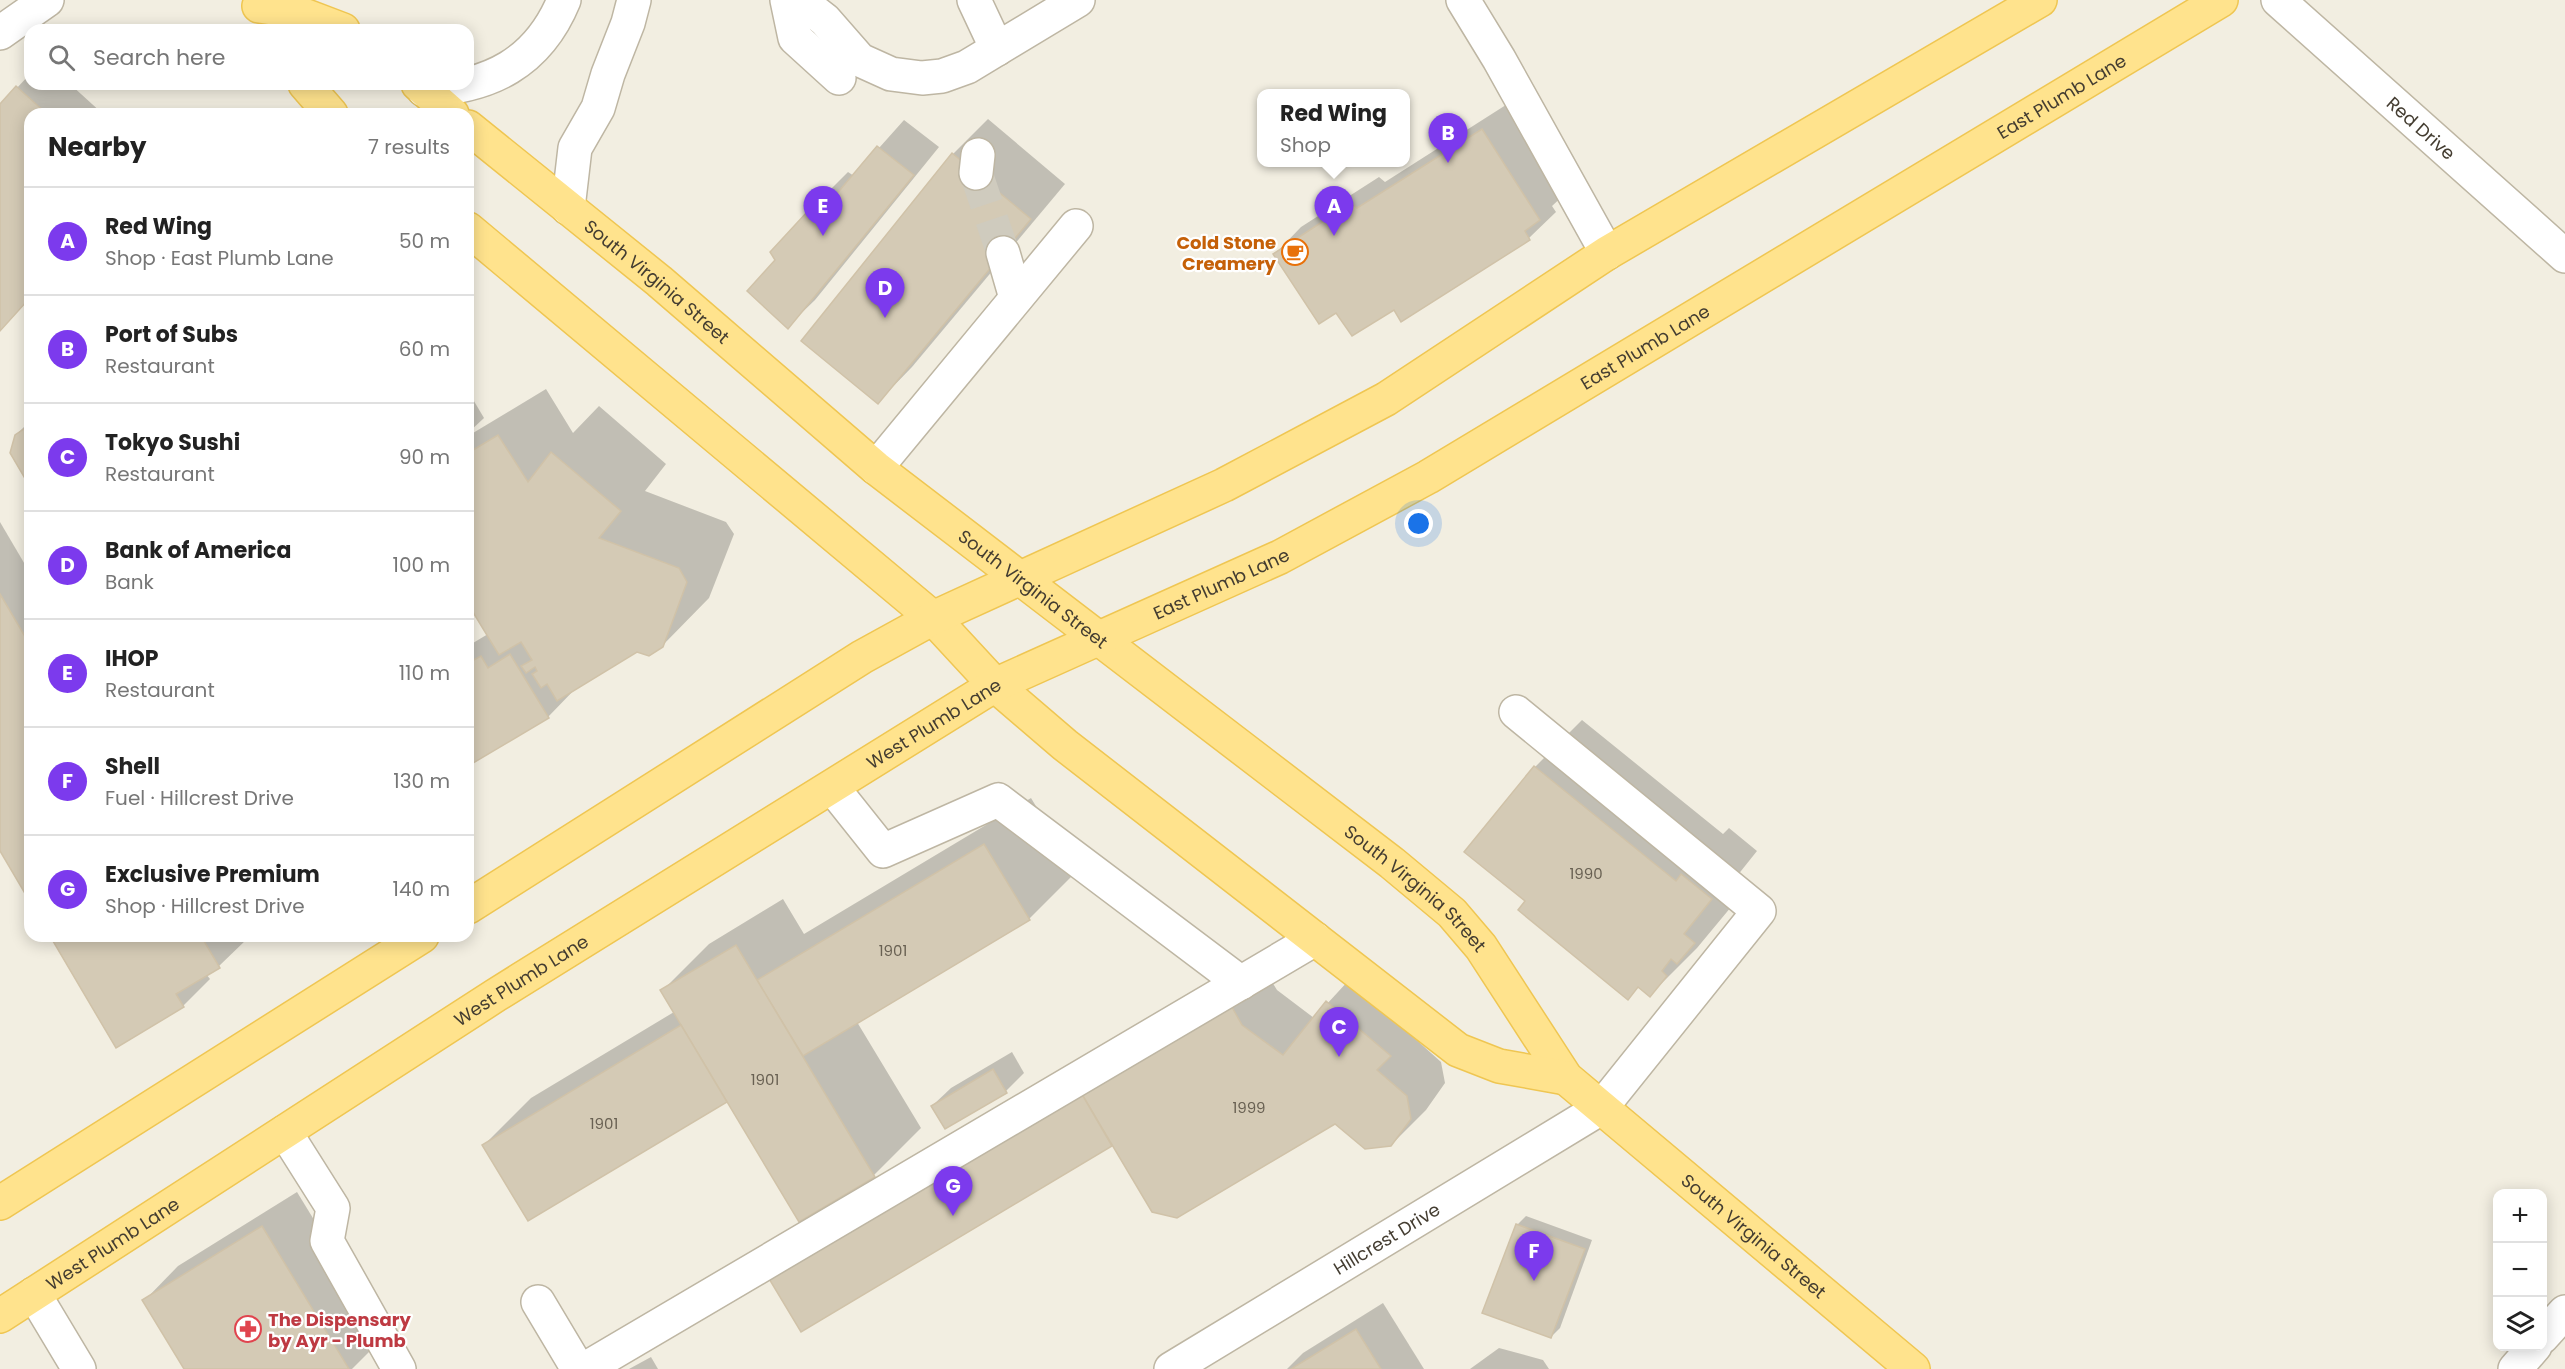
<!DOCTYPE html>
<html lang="en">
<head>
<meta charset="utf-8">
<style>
	:root { --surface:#fff; --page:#f6f6f6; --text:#222; --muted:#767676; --line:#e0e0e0; --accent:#7c3aed }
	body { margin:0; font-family:Poppins,sans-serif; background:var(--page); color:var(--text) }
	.controls { position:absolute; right:18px; bottom:18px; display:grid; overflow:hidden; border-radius:12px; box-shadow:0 3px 15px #0003 }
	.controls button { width:54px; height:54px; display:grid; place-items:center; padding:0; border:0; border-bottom:2px solid var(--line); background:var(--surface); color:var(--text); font:30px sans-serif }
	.you { position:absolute; left:1419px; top:524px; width:21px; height:21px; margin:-15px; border:4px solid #fff; border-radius:50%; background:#1a73e8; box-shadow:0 0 0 9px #1a73e833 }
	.badge { display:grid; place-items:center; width:39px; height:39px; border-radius:50%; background:var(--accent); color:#fff; font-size:20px; font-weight:700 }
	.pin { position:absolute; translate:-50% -50px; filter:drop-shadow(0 2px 3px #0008) }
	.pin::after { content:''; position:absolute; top:32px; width:21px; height:18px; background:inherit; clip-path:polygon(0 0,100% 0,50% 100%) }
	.popup { position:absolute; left:1257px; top:89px; width:153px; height:78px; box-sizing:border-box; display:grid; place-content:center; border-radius:12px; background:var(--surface); filter:drop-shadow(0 2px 4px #0005); font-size:20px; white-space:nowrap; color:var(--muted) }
	.popup b { font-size:22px; color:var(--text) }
	.popup::after { content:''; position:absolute; left:50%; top:100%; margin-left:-12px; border:12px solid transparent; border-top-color:var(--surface) }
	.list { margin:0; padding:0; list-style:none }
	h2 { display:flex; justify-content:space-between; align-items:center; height:78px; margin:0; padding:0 24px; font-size:26px }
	h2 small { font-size:20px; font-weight:400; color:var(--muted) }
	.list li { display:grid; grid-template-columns:39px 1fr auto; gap:18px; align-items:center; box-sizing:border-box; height:108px; padding:0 24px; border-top:2px solid var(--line) }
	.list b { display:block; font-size:22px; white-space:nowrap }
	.list p { margin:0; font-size:20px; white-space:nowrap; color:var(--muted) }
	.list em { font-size:20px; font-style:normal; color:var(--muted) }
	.icon { flex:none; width:33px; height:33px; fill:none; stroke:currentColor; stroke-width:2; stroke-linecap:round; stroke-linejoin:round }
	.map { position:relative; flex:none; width:2565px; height:1369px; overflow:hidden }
	.search { position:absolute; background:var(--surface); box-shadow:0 3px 15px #0003; left:24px; top:24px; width:450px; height:66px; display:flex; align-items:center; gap:15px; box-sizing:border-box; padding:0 21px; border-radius:18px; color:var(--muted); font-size:22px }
	.panel { position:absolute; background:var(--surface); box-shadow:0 3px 15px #0003; left:24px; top:108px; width:450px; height:834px; border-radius:18px }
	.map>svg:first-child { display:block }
</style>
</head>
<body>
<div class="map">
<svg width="2565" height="1369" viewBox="0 0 2565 1369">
	<rect width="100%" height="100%" fill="#f2eee1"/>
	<!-- shadow -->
	<g fill="#0003">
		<polygon points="30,74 30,84 70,84 103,114 30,114 30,302 28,300 0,329 0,106"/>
		<polygon points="1509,103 1566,193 1552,206 1556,212 1529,238 1402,320 1394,308 1337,311 1275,254 1301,227 1379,177 1385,182"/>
		<polygon points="988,119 1065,184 912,367 878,402 803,341 953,154"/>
		<polygon points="904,120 939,147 815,300 788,326 777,261 821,199 848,172 854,176"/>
		<polygon points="546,389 573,433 599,406 666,464 645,491 726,522 734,534 709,598 662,646 637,651 578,686 548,717 468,765 468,646 488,634 468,601 468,436"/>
		<polygon points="468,391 484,418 468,433"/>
		<polygon points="30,421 30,484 16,435"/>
		<polygon points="0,522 30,573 30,899 0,848"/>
		<polygon points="1582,720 1723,834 1729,828 1757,851 1729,886 1741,895 1697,948 1650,995 1639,986 1628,998 1527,901 1466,851 1535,767"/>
		<polygon points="1031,798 1076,872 1029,919 857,1022 921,1128 874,1175 727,1100 529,1219 484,1145 531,1098 674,1012 662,991 709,944 783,899 804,934"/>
		<polygon points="52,936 244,936 246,940 219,966 206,974 210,979 183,1006"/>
		<polygon points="1361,967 1425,1020 1411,1035 1441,1062 1445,1083 1426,1110 1391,1145 1335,1122 1113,1144 802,1330 770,1277 1264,969 1277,990 1314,1018"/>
		<polygon points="1012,1052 1024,1073 1006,1091 932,1106 951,1088"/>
		<polygon points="297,1192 385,1336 352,1369 185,1369 144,1301 178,1266"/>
		<polygon points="1526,1216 1592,1240 1560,1328 1551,1337 1517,1225"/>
		<polygon points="1383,1303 1424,1369 1287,1369 1303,1353"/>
		<polygon points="1499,1348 1543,1360 1549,1369 1470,1369"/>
		<polygon points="651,1357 658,1369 629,1369"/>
	</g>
	<!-- building -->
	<g fill="#d4cab5" stroke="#d0c2a8" stroke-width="1.5">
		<polygon points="16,86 47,114 30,114 30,304 27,301 0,331 0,104"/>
		<polygon points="1482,129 1540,220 1525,231 1530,240 1401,322 1394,310 1352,336 1336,313 1319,324 1273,254 1351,203 1357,208"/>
		<polygon points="877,146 914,175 788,329 747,291 775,260 770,252 820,198 829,203"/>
		<polygon points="952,153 1031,219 878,404 801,341"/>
		<polygon points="30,425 30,487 10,453 15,435"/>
		<polygon points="498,435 528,482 551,452 621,511 599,538 679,568 687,582 663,647 649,656 637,652 557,701 547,684 541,688 532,674 537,671 535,667 526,673 521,666 532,660 521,642 499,655 468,604 468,453"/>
		<polygon points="0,594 30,645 30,902 0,851"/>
		<polygon points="510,654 549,718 468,766 468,663 481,656 488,668"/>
		<polygon points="1534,766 1676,881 1681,874 1712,899 1684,934 1695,943 1677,964 1671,959 1662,971 1667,976 1650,997 1638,987 1628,1000 1518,910 1525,901 1464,852"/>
		<polygon points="984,844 1030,920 803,1056 757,980"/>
		<polygon points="50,936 201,936 220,968 176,994 184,1007 116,1048"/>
		<polygon points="736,945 875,1177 799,1222 660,990"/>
		<polygon points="1326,1001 1391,1056 1377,1070 1407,1096 1411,1119 1391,1146 1365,1149 1335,1124 1177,1218 1152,1212 1080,1091 1229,1002 1242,1025 1283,1055"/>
		<polygon points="681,1025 727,1102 528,1221 482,1145"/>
		<polygon points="993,1069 1007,1093 945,1129 931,1106"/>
		<polygon points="1080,1091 1112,1146 801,1332 768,1277"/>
		<polygon points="1516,1224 1585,1249 1551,1338 1482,1313"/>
		<polygon points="262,1226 349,1369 184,1369 142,1300"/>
		<polygon points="1356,1329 1381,1369 1291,1369"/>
	</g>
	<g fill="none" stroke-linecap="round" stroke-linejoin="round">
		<!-- minor-tunnel -->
		<polyline stroke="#cfcbbe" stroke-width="33" stroke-dasharray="33 16" stroke-linecap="butt" points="976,173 1003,253"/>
		<defs>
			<g id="minor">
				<polyline points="787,0 795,38 839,78"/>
				<polyline points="799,0 825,20 860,60 891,74 922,78 942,76 967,67 1078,0"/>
				<polyline points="974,0 997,49"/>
				<polyline points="1463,0 1499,59 1607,253"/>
				<path id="s1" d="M2278,0L2565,256"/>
				<polyline points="0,33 47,0"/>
				<path d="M424,90C490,87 538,63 564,0"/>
				<polyline points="976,173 978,155"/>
				<polyline points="568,208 575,148 598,108 608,74 628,23 634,0"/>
				<polyline points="1003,253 1016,298"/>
				<polyline points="876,468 1076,226"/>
				<polyline points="832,787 883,851 998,800 1241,983"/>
				<polyline points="285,1132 333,1208 327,1241 399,1369"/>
				<polyline points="34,1294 79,1369"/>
				<polyline points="538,1302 578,1369"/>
				<polyline points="2542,1337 2565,1312"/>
				<polyline points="585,1369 1315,939"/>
				<path id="s2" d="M1171,1369L1601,1108L1759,911L1516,712"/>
				<polyline points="2515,1369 2535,1346"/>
			</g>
			<g id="major">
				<polyline points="259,6 293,11 343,30"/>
				<polyline points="305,84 331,114"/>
				<polyline points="418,84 452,114"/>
				<path id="s3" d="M468,127L659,281L876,468L1392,863L1452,913L1481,947L1566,1078L1913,1369"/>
				<polyline points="468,229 933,618 995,685 1065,745 1458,1050 1499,1066 1566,1078"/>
				<polyline points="468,907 862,657 933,618 1224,485 1386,399 1607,253 2040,0"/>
				<polyline points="0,1203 422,936"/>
				<path id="s4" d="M0,1316L496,995L995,685L1280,557L1428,477L2221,0"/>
			</g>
		</defs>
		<!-- minor casing -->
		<use href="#minor" stroke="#beb6a3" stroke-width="36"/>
		<!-- major casing -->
		<use href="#major" stroke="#efc652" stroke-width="36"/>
		<!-- minor -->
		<use href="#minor" stroke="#fff" stroke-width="33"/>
		<!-- major -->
		<use href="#major" stroke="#ffe38d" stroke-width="33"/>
	</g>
	<!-- icons -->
	<defs>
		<symbol id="cafe-ring" viewBox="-11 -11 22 22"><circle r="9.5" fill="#fff" stroke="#e8710a" stroke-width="1.5"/><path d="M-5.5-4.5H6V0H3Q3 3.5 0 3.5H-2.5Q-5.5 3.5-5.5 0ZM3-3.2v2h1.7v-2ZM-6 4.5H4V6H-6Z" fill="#e8710a"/></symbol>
		<symbol id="pharmacy-ring" viewBox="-11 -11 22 22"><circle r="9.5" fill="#fff" stroke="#e0444e" stroke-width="1.5"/><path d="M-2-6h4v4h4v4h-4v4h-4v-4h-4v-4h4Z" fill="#e0444e"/></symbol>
	</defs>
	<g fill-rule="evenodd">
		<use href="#cafe-ring" x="1280" y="237" width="30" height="30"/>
		<use href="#pharmacy-ring" x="233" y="1314" width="30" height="30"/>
	</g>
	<g text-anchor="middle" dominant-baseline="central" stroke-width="4.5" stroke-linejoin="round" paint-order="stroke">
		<!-- number labels -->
		<g font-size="15" fill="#686052">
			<text x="1586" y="873">1990</text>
			<text x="893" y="950">1901</text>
			<text x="765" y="1079">1901</text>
			<text x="1249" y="1107">1999</text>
			<text x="604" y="1123">1901</text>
		</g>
		<!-- street labels -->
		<g font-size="18" fill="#443d31" stroke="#fff">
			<text stroke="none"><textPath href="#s4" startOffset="2398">East Plumb Lane</textPath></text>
			<text stroke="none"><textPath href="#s1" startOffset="192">Red Drive</textPath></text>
			<text stroke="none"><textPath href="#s3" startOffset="244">South Virginia Street</textPath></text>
			<text stroke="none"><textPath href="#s4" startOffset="1912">East Plumb Lane</textPath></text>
			<text stroke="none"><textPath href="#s4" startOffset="1426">East Plumb Lane</textPath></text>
			<text stroke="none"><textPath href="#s3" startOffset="730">South Virginia Street</textPath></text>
			<text stroke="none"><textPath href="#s4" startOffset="1106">West Plumb Lane</textPath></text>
			<text stroke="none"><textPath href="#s3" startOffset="1216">South Virginia Street</textPath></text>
			<text stroke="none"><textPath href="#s4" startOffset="620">West Plumb Lane</textPath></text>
			<text stroke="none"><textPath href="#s3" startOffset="1706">South Virginia Street</textPath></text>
			<text stroke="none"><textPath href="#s2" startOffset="252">Hillcrest Drive</textPath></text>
			<text stroke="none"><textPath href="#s4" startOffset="134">West Plumb Lane</textPath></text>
		</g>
		<!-- food labels -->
		<g font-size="18" font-weight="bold" fill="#c56008" stroke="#fff" text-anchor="end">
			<text x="1276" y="242">Cold Stone<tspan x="1276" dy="21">Creamery</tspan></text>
		</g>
		<!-- health labels -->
		<g font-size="18" font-weight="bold" fill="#be3a42" stroke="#fff" text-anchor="start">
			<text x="268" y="1319">The Dispensary<tspan x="268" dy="21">by Ayr - Plumb</tspan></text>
		</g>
	</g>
</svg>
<div class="controls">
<button>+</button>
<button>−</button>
<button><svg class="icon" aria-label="layers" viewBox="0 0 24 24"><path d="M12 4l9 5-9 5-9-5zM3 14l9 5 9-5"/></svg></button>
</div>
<div class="you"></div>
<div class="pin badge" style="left:1334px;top:236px">A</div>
<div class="popup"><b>Red Wing</b>Shop</div>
<div class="pin badge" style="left:1448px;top:163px">B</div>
<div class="pin badge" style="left:1339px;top:1057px">C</div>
<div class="pin badge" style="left:885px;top:318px">D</div>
<div class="pin badge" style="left:823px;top:236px">E</div>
<div class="pin badge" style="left:1534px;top:1281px">F</div>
<div class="pin badge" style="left:953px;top:1216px">G</div>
<div class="search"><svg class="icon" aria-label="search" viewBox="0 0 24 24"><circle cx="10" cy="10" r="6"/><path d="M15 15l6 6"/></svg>Search here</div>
<section class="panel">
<h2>Nearby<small>7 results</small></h2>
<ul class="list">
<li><span class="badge">A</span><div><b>Red Wing</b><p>Shop · East Plumb Lane</p></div><em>50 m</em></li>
<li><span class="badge">B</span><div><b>Port of Subs</b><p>Restaurant</p></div><em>60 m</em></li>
<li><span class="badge">C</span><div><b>Tokyo Sushi</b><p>Restaurant</p></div><em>90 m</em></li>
<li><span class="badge">D</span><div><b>Bank of America</b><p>Bank</p></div><em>100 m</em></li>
<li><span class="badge">E</span><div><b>IHOP</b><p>Restaurant</p></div><em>110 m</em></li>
<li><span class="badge">F</span><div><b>Shell</b><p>Fuel · Hillcrest Drive</p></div><em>130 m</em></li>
<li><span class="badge">G</span><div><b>Exclusive Premium</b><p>Shop · Hillcrest Drive</p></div><em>140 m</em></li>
</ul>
</section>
</div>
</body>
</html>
